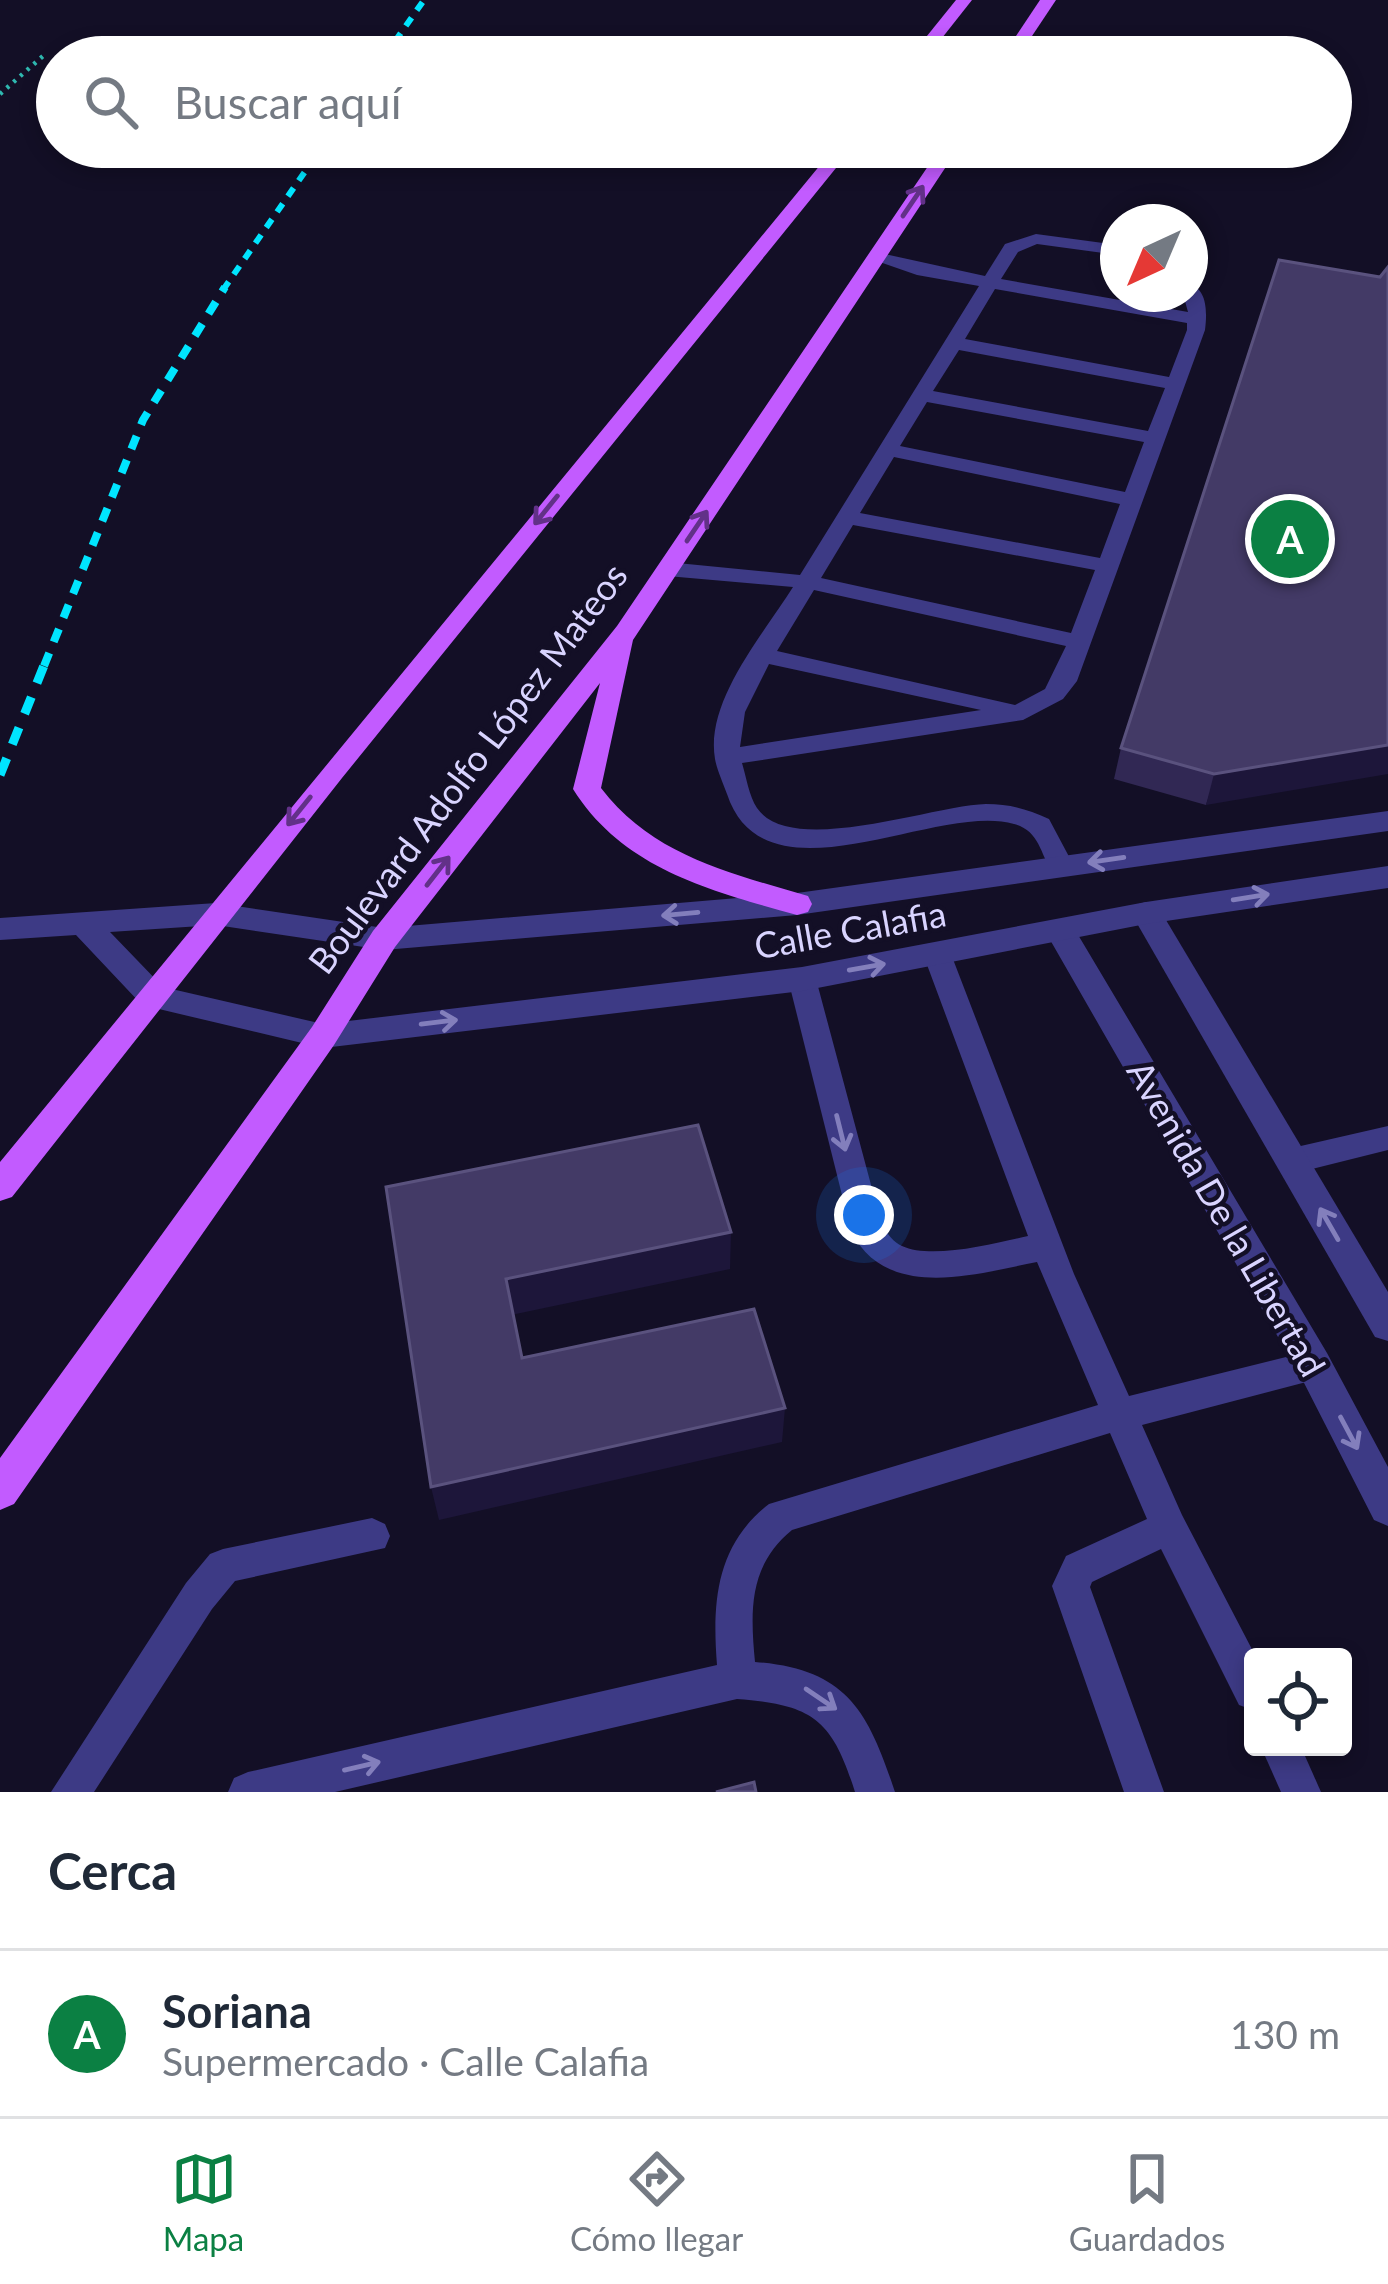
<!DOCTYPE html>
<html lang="es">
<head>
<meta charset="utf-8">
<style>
	:root { --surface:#fff; --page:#f6f6f7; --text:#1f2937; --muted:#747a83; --line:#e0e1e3; --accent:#0b8043 }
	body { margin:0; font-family:Lato,sans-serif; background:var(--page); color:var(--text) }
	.controls { position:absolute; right:36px; bottom:36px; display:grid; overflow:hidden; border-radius:12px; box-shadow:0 6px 18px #0003 }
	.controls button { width:108px; height:108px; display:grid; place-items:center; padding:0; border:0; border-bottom:3px solid var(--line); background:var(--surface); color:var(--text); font:60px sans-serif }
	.compass { position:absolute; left:1100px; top:204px; width:108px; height:108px; border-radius:50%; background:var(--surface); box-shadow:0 6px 18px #0003; rotate:224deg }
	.you { position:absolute; left:864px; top:1215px; width:42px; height:42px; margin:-30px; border:9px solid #fff; border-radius:50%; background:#1a73e8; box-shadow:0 0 0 18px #1a73e833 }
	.badge { display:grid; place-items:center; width:78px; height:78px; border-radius:50%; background:var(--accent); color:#fff; font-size:39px; font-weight:700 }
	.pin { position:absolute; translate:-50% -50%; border:6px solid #fff; box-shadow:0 3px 12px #0006 }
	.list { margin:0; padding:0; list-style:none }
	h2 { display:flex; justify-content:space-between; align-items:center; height:156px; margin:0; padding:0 48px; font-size:51px }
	h2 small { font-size:39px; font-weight:400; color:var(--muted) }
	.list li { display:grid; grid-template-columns:78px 1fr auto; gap:36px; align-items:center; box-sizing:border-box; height:168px; padding:0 48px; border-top:3px solid var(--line) }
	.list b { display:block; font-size:45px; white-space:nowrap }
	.list p { margin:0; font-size:39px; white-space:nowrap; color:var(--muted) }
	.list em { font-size:39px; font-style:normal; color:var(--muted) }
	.icon { flex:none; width:66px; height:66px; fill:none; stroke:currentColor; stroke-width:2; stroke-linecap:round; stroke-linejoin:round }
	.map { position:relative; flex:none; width:1388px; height:1792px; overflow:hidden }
	.search { position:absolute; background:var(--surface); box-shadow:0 6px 18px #0003; left:36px; right:36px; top:36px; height:132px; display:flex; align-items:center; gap:30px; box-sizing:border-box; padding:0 42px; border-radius:66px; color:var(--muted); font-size:45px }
	.sheet { height:324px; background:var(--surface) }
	nav { display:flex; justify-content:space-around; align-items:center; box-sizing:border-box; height:168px; border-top:3px solid var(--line); background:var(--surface); font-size:33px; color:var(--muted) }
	nav a { display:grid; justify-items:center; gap:6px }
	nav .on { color:var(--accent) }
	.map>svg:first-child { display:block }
</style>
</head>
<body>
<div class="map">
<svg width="1388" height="1792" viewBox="0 0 1388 1792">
	<rect width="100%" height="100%" fill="#130f26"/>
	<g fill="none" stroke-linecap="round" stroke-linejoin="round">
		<!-- path -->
		<polyline stroke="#2fb8b0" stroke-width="4.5" stroke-dasharray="3 6" stroke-linecap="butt" points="0,94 43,56"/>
		<!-- service -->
		<g fill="#3d3a85" fill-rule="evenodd">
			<path d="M1036,234L1118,245V255L1037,244L1018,252L1001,279L1188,312L1183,294H1190V284C1208,290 1207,314 1205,330L1077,681L1063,699L1023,720L742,763C746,776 749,796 757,808C791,858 934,805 986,804C1010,804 1027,809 1049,819L1074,866L1061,875L1052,873C1040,852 1039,831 1014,824C937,801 765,909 727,794C723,783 717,770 715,759C705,701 763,635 793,587L667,576L656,569L667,562L800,575L979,286L917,275L871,259V251L985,276L1005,244ZM995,289L1187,323V330L1169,377L965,339ZM959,350L1165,388L1148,431L933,391ZM927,402L1144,442L1125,492L900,446ZM894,457L1120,504L1100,558L860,513ZM853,525L1095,570L1071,633L821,578ZM814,590L1066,646L1045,689L1015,705L777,651ZM769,664L981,710L740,747L745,712Z"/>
			<path d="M937,944L947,947L951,954L1074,1274L1129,1396L1314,1350L1326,1354L1331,1365L1326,1376L1314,1380L1142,1425L1182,1515L1256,1657L1253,1710L1239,1705L1161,1549L1092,1582L1090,1587L1164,1792H1124L1052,1586L1066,1556L1147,1519L1110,1433L792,1530C749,1565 750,1610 755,1662C847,1669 868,1711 895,1792H855C832,1719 813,1705 737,1699L335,1792H228L234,1778L248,1772L717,1665C712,1602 716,1545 769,1504L1098,1405L1037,1262C976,1274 886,1302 851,1231L788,979L792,972H812L816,979L882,1226C887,1233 894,1243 902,1246C932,1260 996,1243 1028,1236L923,954L927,947Z"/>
			<polygon points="1388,1126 1388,1150 1292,1174 1281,1170 1277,1161 1281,1152 1292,1148"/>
			<polygon points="372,1518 385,1524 390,1536 385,1548 235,1581 212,1609 94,1792 51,1792 186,1583 210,1554 223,1549"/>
			<polygon points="1261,1747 1301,1747 1321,1792 1281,1792"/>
		</g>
		<!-- minor -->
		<g fill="#3d3a85" fill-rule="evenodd">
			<polygon points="1146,902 1157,905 1388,1292 1388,1341 1375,1337 1131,913 1135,905"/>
			<polygon points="1060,920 1071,923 1327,1353 1388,1467 1388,1526 1374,1520 1301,1377 1045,931 1049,923"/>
		</g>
		<!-- tertiary -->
		<polygon fill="#3d3a85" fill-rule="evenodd" points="1388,811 1388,831 797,915 384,950 216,925 110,932 163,987 323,1024 802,967 1146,902 1388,866 1388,888 1146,924 802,991 323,1048 142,1005 76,935 0,940 0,918 216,903 384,928 797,893"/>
		<!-- primary -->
		<g fill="#c25bff" fill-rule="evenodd">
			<polygon points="956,0 972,0 927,57 910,57"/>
			<polygon points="1040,0 1056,0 1018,57 1002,57"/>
			<polygon points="835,147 853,147 342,778 12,1197 0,1201 0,1162"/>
			<path d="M941,147H959L633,640L601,788C653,856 730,873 808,896L812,904L808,912L797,915C711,891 623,869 573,789L600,683L395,947L334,1045L14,1504L0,1510V1458L312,1027L373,931L617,626Z"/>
		</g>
		<!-- rail-far2 -->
		<g stroke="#00e5ff" stroke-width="6" stroke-dasharray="10 9" stroke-linecap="butt">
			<polyline points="384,57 424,0"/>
			<polyline points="223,290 322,147"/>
		</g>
		<!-- rail-far1 -->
		<polyline stroke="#00e5ff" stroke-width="8" stroke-dasharray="14 12" stroke-linecap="butt" points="44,666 143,420 225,287"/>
		<!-- rail -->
		<polyline stroke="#00e5ff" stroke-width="9" stroke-dasharray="18 15" stroke-linecap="butt" points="0,775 45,663"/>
	</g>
	<!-- wall -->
	<polygon fill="#312854" points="1380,277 1206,805 1114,779 1121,748"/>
	<!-- shaded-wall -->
	<g fill="#1d163a">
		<polygon points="1388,745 1388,774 1206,805 1214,774"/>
		<polygon points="731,1232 730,1269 511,1315 506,1279"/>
		<polygon points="785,1408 782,1442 439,1520 431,1487"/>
	</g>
	<!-- building -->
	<g fill="#433a66" stroke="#5a527e" stroke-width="3">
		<polygon points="1279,260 1380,277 1388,267 1388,745 1214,774 1121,748"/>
		<polygon points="698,1125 731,1232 506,1279 522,1358 754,1309 785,1408 431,1487 386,1187"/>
		<polygon points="754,1782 756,1792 716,1792"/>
	</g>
	<!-- one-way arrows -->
	<defs><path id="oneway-shaft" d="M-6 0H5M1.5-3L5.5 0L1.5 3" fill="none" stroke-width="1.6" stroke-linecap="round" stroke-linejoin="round" transform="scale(3)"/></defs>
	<g stroke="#623188">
		<use href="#oneway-shaft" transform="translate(913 201) rotate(-56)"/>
		<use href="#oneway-shaft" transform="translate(546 510) rotate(129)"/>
		<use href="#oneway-shaft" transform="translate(697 526) rotate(-56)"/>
		<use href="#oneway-shaft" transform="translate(299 811) rotate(129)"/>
		<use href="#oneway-shaft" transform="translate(438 871) rotate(-52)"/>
	</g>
	<g stroke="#837fbc">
		<use href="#oneway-shaft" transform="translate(1106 860) rotate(172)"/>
		<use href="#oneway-shaft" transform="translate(1251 897) rotate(-9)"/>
		<use href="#oneway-shaft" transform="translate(680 914) rotate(175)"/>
		<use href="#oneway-shaft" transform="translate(867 967) rotate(-10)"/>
		<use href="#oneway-shaft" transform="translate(439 1022) rotate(-7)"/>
		<use href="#oneway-shaft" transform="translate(841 1133) rotate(76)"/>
		<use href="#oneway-shaft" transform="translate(1329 1224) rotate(-120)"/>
		<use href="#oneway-shaft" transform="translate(1349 1433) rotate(62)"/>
		<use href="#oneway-shaft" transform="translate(821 1699) rotate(34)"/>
		<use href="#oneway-shaft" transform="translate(362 1766) rotate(-13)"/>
	</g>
	<g text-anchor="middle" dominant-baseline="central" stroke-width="9" stroke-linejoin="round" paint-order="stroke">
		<!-- street labels -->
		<g font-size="36" fill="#d9d4ff" stroke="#130f26">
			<text transform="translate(467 768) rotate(-53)">Boulevard Adolfo López Mateos</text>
			<text transform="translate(850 929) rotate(-10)">Calle Calafia</text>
			<text transform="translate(1227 1218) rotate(60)">Avenida De la Libertad</text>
		</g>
	</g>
</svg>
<div class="controls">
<button><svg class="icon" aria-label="locate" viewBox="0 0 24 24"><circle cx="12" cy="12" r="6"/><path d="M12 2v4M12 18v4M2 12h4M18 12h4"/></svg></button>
</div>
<svg class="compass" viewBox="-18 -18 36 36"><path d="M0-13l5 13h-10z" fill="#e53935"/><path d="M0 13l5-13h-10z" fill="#747a83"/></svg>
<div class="you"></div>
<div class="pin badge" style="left:1290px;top:539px">A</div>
<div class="search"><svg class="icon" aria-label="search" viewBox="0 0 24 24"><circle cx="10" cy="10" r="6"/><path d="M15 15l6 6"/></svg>Buscar aquí</div>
</div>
<section class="sheet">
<h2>Cerca<small></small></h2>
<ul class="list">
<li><span class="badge">A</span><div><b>Soriana</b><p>Supermercado · Calle Calafia</p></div><em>130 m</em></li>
</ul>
</section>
<nav>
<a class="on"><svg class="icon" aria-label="map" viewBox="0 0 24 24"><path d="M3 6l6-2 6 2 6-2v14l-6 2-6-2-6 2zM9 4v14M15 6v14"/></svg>Mapa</a>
<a><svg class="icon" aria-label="directions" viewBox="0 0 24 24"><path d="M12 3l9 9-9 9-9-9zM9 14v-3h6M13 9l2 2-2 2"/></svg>Cómo llegar</a>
<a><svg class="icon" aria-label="saved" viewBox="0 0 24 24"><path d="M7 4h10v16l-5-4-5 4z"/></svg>Guardados</a>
</nav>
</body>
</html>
